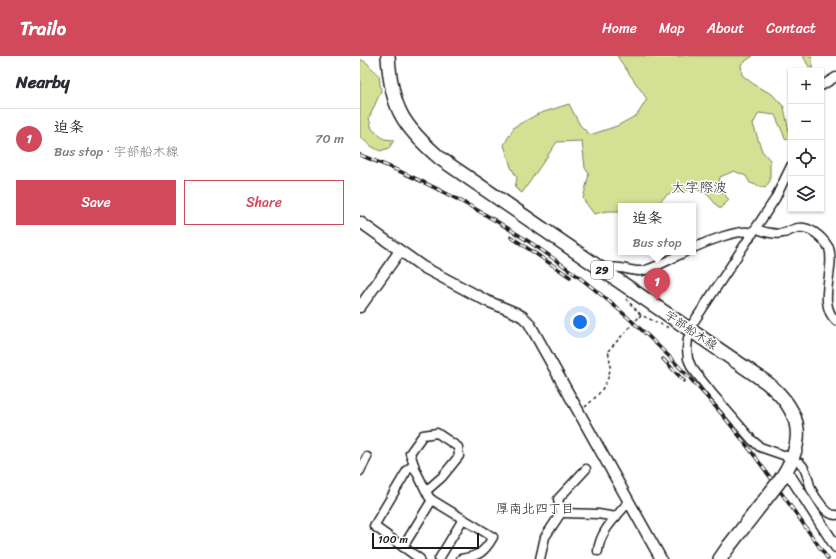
<!DOCTYPE html>
<html lang="en">
<head>
<meta charset="utf-8">
<style>
	:root { --surface:#fff; --page:#f7f7f7; --text:#2b2b33; --muted:#7c7c81; --line:#e1e1e2; --accent:#d1495b }
	body { margin:0; font-family:Sriracha,"Klee One",sans-serif; background:var(--page); color:var(--text) }
	.controls { position:absolute; right:12px; top:12px; display:grid; overflow:hidden; border-radius:0px; box-shadow:0 1px 3px #0004 }
	.controls button { width:36px; height:36px; display:grid; place-items:center; padding:0; border:0; border-bottom:1px solid var(--line); background:var(--surface); color:var(--text); font:20px sans-serif }
	.scale { position:absolute; left:12px; bottom:10px; width:107px; box-sizing:border-box; padding-left:4px; border:2px solid #1c1c1c; border-top:0; font-size:11px; line-height:14px; white-space:nowrap; color:#1c1c1c; -webkit-text-stroke:3px #fff; paint-order:stroke }
	.you { position:absolute; left:220px; top:266px; width:14px; height:14px; margin:-10px; border:3px solid #fff; border-radius:50%; background:#1a73e8; box-shadow:0 0 0 6px #1a73e833 }
	.badge { display:grid; place-items:center; width:26px; height:26px; border-radius:50%; background:var(--accent); color:#fff; font-size:13px; font-weight:700 }
	.pin { position:absolute; translate:-50% -33px; filter:drop-shadow(0 1px 2px #0008) }
	.pin::after { content:''; position:absolute; top:21px; width:14px; height:12px; background:inherit; clip-path:polygon(0 0,100% 0,50% 100%) }
	.popup { position:absolute; left:258px; top:147px; width:78px; height:52px; box-sizing:border-box; display:grid; place-content:center; border-radius:0px; background:var(--surface); filter:drop-shadow(0 1px 3px #0005); font-size:13px; white-space:nowrap; color:var(--muted) }
	.popup b { font-size:15px; color:var(--text) }
	.popup::after { content:''; position:absolute; left:50%; top:100%; margin-left:-8px; border:8px solid transparent; border-top-color:var(--surface) }
	.list { margin:0; padding:0; list-style:none }
	h2 { display:flex; justify-content:space-between; align-items:center; height:52px; margin:0; padding:0 16px; font-size:17px }
	h2 small { font-size:13px; font-weight:400; color:var(--muted) }
	.list li { display:grid; grid-template-columns:26px 1fr auto; gap:12px; align-items:center; box-sizing:border-box; height:60px; padding:0 16px; border-top:1px solid var(--line) }
	.list b { display:block; font-size:15px; white-space:nowrap }
	.list p { margin:0; font-size:13px; white-space:nowrap; color:var(--muted) }
	.list em { font-size:13px; font-style:normal; color:var(--muted) }
	.actions { display:flex; gap:8px; padding:12px 16px }
	.actions a { flex:1; padding:9px 0; border:1px solid var(--accent); border-radius:0px; text-align:center; font-size:14px; color:var(--accent) }
	.actions .main { background:var(--accent); color:#fff }
	.icon { flex:none; width:22px; height:22px; fill:none; stroke:currentColor; stroke-width:2; stroke-linecap:round; stroke-linejoin:round }
	.map { position:relative; flex:none; width:476px; height:503px; overflow:hidden }
	header { display:flex; align-items:center; gap:24px; box-sizing:border-box; height:56px; padding:0 20px; background:var(--accent); color:#fff }
	header strong { font-size:19px }
	nav { display:flex; gap:22px; margin-inline-start:auto; font-size:14px }
	main { display:flex }
	aside { flex:1; background:var(--surface) }
	.map>svg:first-child { display:block }
</style>
</head>
<body>
<header>
<strong>Trailo</strong>
<nav><a>Home</a><a>Map</a><a>About</a><a>Contact</a></nav>
</header>
<main>
<aside>
<h2>Nearby<small></small></h2>
<ul class="list">
<li><span class="badge">1</span><div><b>迫条</b><p>Bus stop · 宇部船木線</p></div><em>70 m</em></li>
</ul>
<div class="actions"><a class="main">Save</a><a>Share</a></div>
</aside>
<div class="map">
<svg width="476" height="503" viewBox="0 0 476 503">
	<rect width="100%" height="100%" fill="#fff"/>
	<filter id="ink" filterUnits="userSpaceOnUse"><feTurbulence type="fractalNoise" baseFrequency=".025" numOctaves="2"/><feDisplacementMap in="SourceGraphic" scale="8" xChannelSelector="R" yChannelSelector="G"/><feConvolveMatrix kernelMatrix="1 2 1 2 8 2 1 2 1" color-interpolation-filters="sRGB"/></filter>
	<g filter="url(#ink)">
		<!-- green -->
		<g fill="#d4e194" stroke="#787e58">
			<polygon points="257,0 393,0 381,8 382,19 396,30 412,38 424,51 430,81 426,84 415,59 399,57 393,68 402,95 410,104 410,125 405,132 390,127 386,120 374,115 360,121 358,130 369,144 360,153 347,138 336,133 308,138 295,150 261,150 261,155 247,155 234,158 223,143 229,118 225,112 222,85 197,86 162,137 155,132 157,122 151,111 144,89 154,71 178,58 209,48 220,69 230,79 257,70 277,59 287,43"/>
			<polygon points="443,0 451,0 453,12 449,11"/>
			<polygon points="0,3 7,7 19,20 21,35 9,62 12,73 24,83 34,84 29,92 20,95 11,90 0,81"/>
		</g>
		<g fill="none" stroke-linecap="round" stroke-linejoin="round">
			<defs>
				<g id="minor">
					<polyline points="461,30 476,21"/>
					<path d="M396,172C402,176 416,179 423,177C427,177 430,174 434,173C448,168 462,180 469,192C476,214 456,246 476,265"/>
					<path d="M333,192C344,187 382,171 393,177"/>
					<path d="M245,216C256,206 267,216 281,215C294,213 312,202 325,196"/>
					<polyline points="329,273 415,143 431,110"/>
					<polyline points="333,276 328,282 327,293 328,303 332,312 351,336 392,384 400,391 429,401"/>
					<path d="M440,407C447,413 448,424 451,433C455,441 467,460 476,459"/>
					<polyline points="54,409 48,413 14,470 60,503"/>
					<polyline points="0,415 7,401"/>
					<path d="M66,435L82,421L99,400L98,391L77,377L63,379L50,397L56,415L69,441L72,444L133,481C124,497 118,500 101,503"/>
					<polyline points="201,457 238,458 256,461"/>
					<polyline points="43,491 72,444"/>
					<path d="M238,495C240,474 257,461 269,445"/>
					<polyline points="79,503 103,463"/>
					<polyline points="180,503 185,481 201,457 198,443 226,413"/>
				</g>
				<g id="tertiary">
					<polyline points="0,166 63,211 127,245 156,257 163,261 169,267 301,503"/>
					<polyline points="0,251 40,195"/>
					<polyline points="427,415 476,491"/>
				</g>
				<g id="primary">
					<path d="M28,0C31,51 42,70 81,103L406,326C445,357 446,388 418,427"/>
					<polyline points="360,503 369,490"/>
				</g>
			</defs>
			<!-- minor casing -->
			<use href="#minor" stroke="#1c1c1c" stroke-width="11"/>
			<!-- tertiary casing -->
			<use href="#tertiary" stroke="#1c1c1c" stroke-width="13"/>
			<!-- primary casing -->
			<use href="#primary" stroke="#1c1c1c" stroke-width="16"/>
			<!-- path -->
			<g stroke="#1c1c1c" stroke-width="1.5" stroke-dasharray="3 3" stroke-linecap="butt">
				<polyline points="266,243 281,259"/>
				<polyline points="279,261 281,259 309,272"/>
				<path d="M225,351C238,340 251,326 250,308C250,304 249,299 248,295"/>
			</g>
			<!-- minor -->
			<use href="#minor" stroke="#fff" stroke-width="8"/>
			<!-- tertiary -->
			<use href="#tertiary" stroke="#fff" stroke-width="10"/>
			<!-- primary -->
			<use href="#primary" stroke="#fff" stroke-width="13"/>
			<defs>
				<g id="rail">
					<path d="M0,99C135,151 251,232 347,341C391,390 429,449 468,503"/>
					<polyline points="151,181 210,221"/>
					<polyline points="303,303 324,325"/>
				</g>
			</defs>
			<!-- rail casing -->
			<use href="#rail" stroke="#1c1c1c" stroke-width="3.5"/>
			<!-- rail -->
			<use href="#rail" stroke="#fff" stroke-width="2" stroke-dasharray="6" stroke-linecap="butt"/>
			<defs>
				<polyline id="primary-bridge" points="369,490 418,427"/>
			</defs>
			<!-- primary-bridge casing -->
			<use href="#primary-bridge" stroke="#1c1c1c" stroke-width="16" stroke-linecap="butt"/>
			<!-- path-bridge -->
			<polyline stroke="#1c1c1c" stroke-width="1.5" stroke-dasharray="3 3" stroke-linecap="butt" points="248,295 279,261"/>
			<!-- primary-bridge -->
			<use href="#primary-bridge" stroke="#fff" stroke-width="13"/>
		</g>
	</g>
	<g text-anchor="middle" dominant-baseline="central" stroke-width="3" stroke-linejoin="round" paint-order="stroke">
		<!-- shield labels -->
		<rect fill="#fff" stroke="#606060" stroke-width="1" x="231" y="205" width="22" height="18" rx="3"/>
		<g font-size="11" font-weight="bold" fill="#1c1c1c">
			<text x="242" y="214">29</text>
		</g>
		<!-- street labels -->
		<g font-size="12" fill="#1c1c1c" stroke="#fff">
			<text transform="translate(331 274) rotate(34)">宇部船木線</text>
		</g>
		<!-- neighbourhood labels -->
		<g font-size="13" fill="#1c1c1c" stroke="#fff">
			<text x="175" y="452">厚南北四丁目</text>
		</g>
		<!-- quarter labels -->
		<g font-size="14" fill="#1c1c1c" stroke="#fff">
			<text x="339" y="131">大字際波</text>
		</g>
	</g>
</svg>
<div class="controls">
<button>+</button>
<button>−</button>
<button><svg class="icon" aria-label="locate" viewBox="0 0 24 24"><circle cx="12" cy="12" r="6"/><path d="M12 2v4M12 18v4M2 12h4M18 12h4"/></svg></button>
<button><svg class="icon" aria-label="layers" viewBox="0 0 24 24"><path d="M12 4l9 5-9 5-9-5zM3 14l9 5 9-5"/></svg></button>
</div>
<div class="scale">100 m</div>
<div class="you"></div>
<div class="pin badge" style="left:297px;top:245px">1</div>
<div class="popup"><b>迫条</b>Bus stop</div>
</div>
</main>
</body>
</html>
